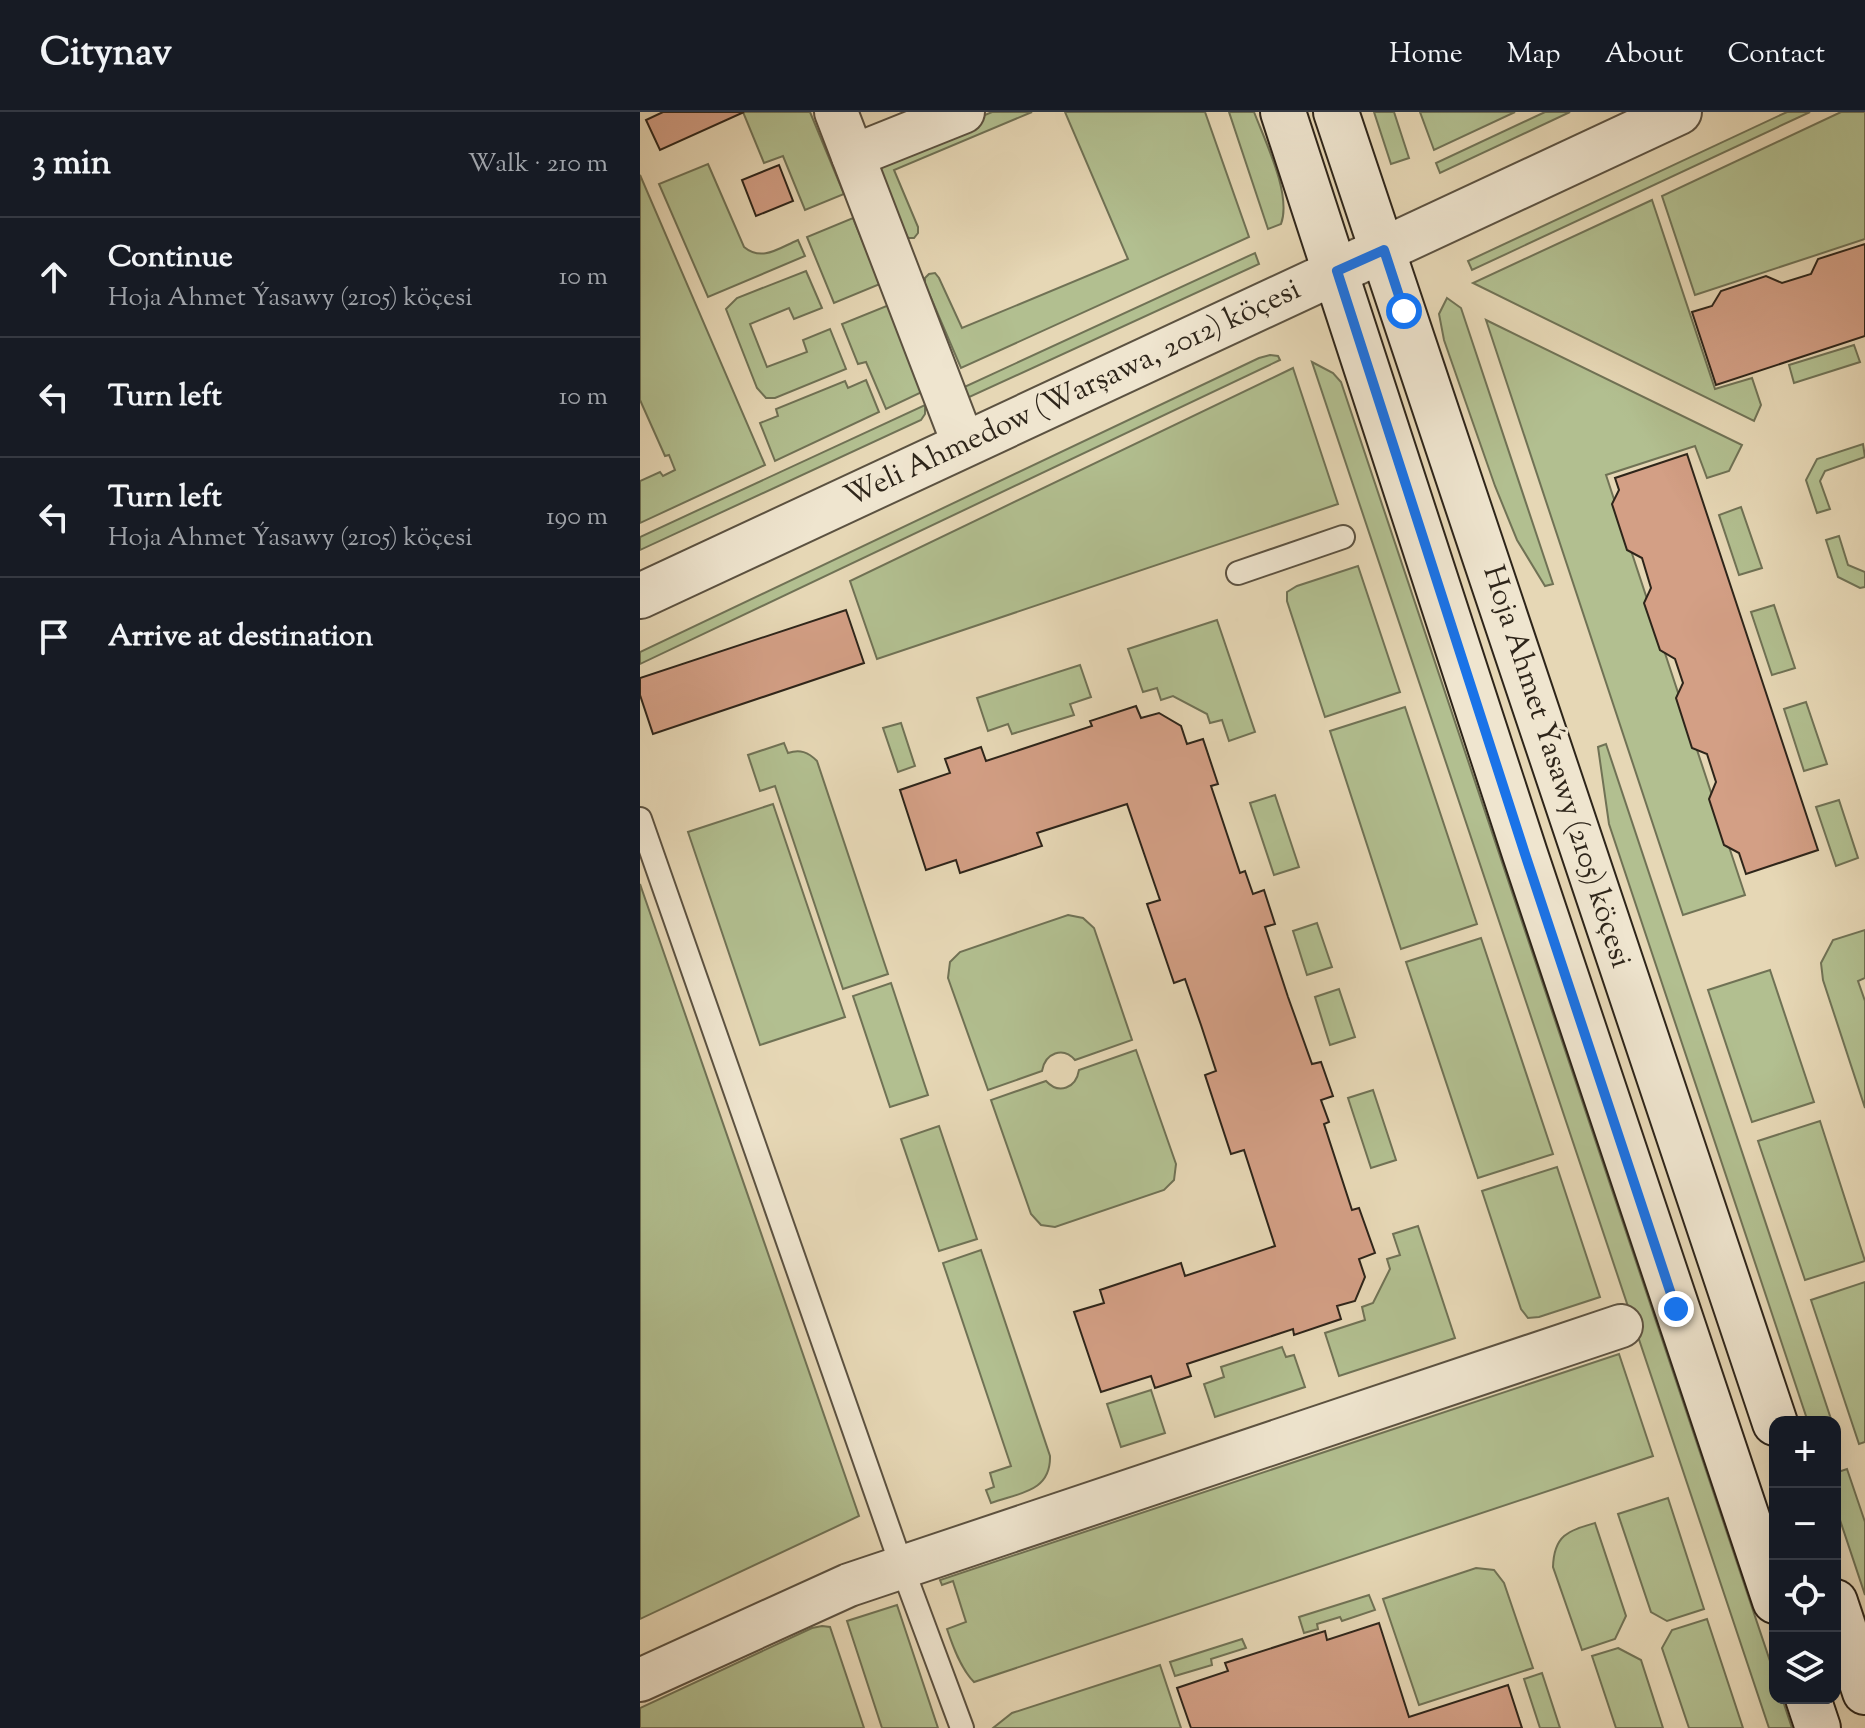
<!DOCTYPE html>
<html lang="en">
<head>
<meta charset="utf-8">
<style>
	:root { --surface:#171b24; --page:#20242c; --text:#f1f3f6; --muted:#9ea1a6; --line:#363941 }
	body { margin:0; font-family:"Sorts Mill Goudy",serif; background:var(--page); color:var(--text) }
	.controls { position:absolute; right:24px; bottom:24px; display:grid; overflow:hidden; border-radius:16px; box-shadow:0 8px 32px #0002 }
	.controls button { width:72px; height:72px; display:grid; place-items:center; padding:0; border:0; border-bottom:2px solid var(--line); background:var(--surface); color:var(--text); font:40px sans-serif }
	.stop { position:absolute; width:24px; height:24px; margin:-18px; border:6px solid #1a73e8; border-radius:50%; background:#fff }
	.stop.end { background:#1a73e8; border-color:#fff; box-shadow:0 2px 8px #0008 }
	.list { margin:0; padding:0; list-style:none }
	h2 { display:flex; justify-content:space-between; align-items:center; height:104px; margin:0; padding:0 32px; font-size:34px }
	h2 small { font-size:26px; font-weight:400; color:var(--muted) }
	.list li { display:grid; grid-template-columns:52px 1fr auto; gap:24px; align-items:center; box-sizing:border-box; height:120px; padding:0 32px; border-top:2px solid var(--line) }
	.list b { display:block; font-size:30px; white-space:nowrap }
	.list p { margin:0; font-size:26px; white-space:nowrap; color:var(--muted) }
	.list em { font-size:26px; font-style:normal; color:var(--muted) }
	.icon { flex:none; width:44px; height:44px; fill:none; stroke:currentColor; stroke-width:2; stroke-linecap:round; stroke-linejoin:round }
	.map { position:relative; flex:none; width:1225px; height:1616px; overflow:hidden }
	header { display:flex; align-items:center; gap:48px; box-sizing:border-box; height:112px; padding:0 40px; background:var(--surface); border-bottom:2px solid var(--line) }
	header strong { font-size:38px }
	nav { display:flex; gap:44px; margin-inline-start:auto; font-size:28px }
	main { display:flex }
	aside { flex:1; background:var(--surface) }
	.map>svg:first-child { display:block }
</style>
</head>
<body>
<header>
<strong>Citynav</strong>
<nav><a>Home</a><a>Map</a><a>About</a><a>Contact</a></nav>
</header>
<main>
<aside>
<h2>3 min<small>Walk · 210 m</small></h2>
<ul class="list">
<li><svg class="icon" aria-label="ahead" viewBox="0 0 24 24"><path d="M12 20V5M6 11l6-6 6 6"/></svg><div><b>Continue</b><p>Hoja Ahmet Ýasawy (2105) köçesi</p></div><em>10 m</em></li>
<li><svg class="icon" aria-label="left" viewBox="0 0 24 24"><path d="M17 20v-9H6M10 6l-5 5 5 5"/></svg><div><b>Turn left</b></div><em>10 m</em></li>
<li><svg class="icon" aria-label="left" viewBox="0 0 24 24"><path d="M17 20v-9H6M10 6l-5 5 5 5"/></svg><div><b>Turn left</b><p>Hoja Ahmet Ýasawy (2105) köçesi</p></div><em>190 m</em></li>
<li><svg class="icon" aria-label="arrive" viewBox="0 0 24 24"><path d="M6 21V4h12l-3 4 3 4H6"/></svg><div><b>Arrive at destination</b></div></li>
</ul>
</aside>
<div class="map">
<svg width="1225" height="1616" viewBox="0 0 1225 1616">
	<rect width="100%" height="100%" fill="#e6d7b5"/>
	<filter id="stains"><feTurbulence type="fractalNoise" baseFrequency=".0025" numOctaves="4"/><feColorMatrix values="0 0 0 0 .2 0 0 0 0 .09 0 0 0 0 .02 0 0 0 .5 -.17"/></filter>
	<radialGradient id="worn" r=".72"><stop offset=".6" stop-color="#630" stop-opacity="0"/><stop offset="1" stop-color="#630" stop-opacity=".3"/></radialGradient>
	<!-- green -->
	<g fill="#b2bf90" stroke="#707255" stroke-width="2">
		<polygon points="103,0 170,0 204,82 165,98 143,44 124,51"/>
		<polygon points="352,0 392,0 254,58 278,115 278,121 274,126 268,126 233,50"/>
		<polygon points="425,0 565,0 609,125 321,256 285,172 285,166 289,162 295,161 299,166 322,216 488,147"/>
		<path d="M589,0H614C625,29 652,83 641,112L628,117Z"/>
		<polygon points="734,0 754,0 769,46 751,52"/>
		<polygon points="780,0 875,0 794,38"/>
		<polygon points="905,0 930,0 800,61 796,51"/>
		<polygon points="1147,0 1170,0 832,158 828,149"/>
		<polygon points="1201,0 1225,0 1225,127 1055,183 1022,84"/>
		<path d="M68,52L104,135C122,150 139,136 158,128L165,144L68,185L19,72Z"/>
		<polygon points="0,63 125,353 0,411 0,369 20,360 23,364 35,358 29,343 25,344 0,288"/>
		<polygon points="1012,88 1075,277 1112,266 1121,293 1114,309 833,171"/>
		<polygon points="213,106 240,172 194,191 167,125"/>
		<polygon points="615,141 619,152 325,287 320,277"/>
		<polygon points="166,159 182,196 154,207 149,196 110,212 127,255 167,240 163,228 190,217 206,257 135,286 126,286 117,276 86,197 97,186"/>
		<polygon points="807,186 821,196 913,472 905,474 877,428 855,374 804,228 799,202"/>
		<polygon points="249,193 284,279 246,297 226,250 218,252 202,212"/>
		<polygon points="846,208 1102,333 1089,359 1067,366 1055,334 966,363 1105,783 1043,803"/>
		<polygon points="1214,233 1220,250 1154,271 1149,253"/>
		<polygon points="630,243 638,244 640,248 0,552 0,540 619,246"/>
		<polygon points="672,250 693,261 701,270 1135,1564 1135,1586 1142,1586 1152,1616 1129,1616"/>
		<polygon points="653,256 698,392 237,547 210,469"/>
		<polygon points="226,268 239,300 135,349 120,311 138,304 136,297 205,269 208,276"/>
		<polygon points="285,293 285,302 281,308 0,438 0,425"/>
		<polygon points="1223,332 1225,345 1185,359 1180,369 1190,397 1177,401 1166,368 1177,347"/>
		<polygon points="1101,395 1122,456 1099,463 1079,403"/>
		<polygon points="1199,424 1208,453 1225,460 1225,475 1220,476 1198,465 1186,428"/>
		<polygon points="718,454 760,580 685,605 647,489 647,480 657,474"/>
		<polygon points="1134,493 1155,556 1132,563 1111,500"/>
		<polygon points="577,508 615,620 589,629 582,608 570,611 567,602 533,584 521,588 517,576 503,580 488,537"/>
		<polygon points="440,553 451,585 430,592 434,603 372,622 368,612 348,619 337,586"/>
		<polygon points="1166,590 1187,652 1164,659 1144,597"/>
		<polygon points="765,595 837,812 761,837 690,619"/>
		<polygon points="261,611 275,654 258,660 243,616"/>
		<path d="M144,631L148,641C160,637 168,640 177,649L248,862L203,877L135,674L120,679L108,643Z"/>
		<polygon points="966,632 1192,1310 1168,1310 969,712 958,635"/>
		<polygon points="635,683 659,755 634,763 610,691"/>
		<polygon points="1199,688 1218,746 1196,754 1176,695"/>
		<polygon points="133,692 205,905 120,933 48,720"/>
		<polygon points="0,772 219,1404 0,1507"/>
		<path d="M428,803L443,806L454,816L492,928L435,948C423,934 405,941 402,959L348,978L308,866L310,850L320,840Z"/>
		<polygon points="677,811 692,855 667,863 653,819"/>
		<polygon points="1225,818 1225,866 1218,869 1225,889 1225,996 1183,868 1181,851 1193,828"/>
		<polygon points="841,826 913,1042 838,1066 766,850"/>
		<polygon points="1130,858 1174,990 1112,1010 1068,878"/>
		<polygon points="251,871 288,983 250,995 213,884"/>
		<polygon points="699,877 715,925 690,933 675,885"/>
		<path d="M496,938L536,1052L534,1068L524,1078L415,1115L401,1113L391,1102L351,988L406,969C419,983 436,976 439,958Z"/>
		<polygon points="733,978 756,1048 731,1056 708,986"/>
		<polygon points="1180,1009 1225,1149 1165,1168 1118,1029"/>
		<polygon points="299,1014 337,1127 299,1139 261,1027"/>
		<polygon points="917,1055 960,1185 899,1205 888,1206 881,1197 842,1079"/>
		<polygon points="778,1114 815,1226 699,1264 685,1221 725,1208 722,1195 733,1191 750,1157 747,1147 760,1143 753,1122"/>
		<path d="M341,1138L410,1344C411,1380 379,1381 351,1391L346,1378L354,1375L350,1361L371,1354L303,1151Z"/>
		<polygon points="1225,1170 1225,1330 1219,1332 1171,1188"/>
		<polygon points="642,1235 646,1245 654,1243 665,1275 575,1305 564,1272 584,1265 581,1255"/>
		<path d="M979,1242L1013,1344L334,1570C321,1557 313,1535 307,1517L326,1510L313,1469L302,1473L300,1468Z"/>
		<polygon points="511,1278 525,1321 481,1335 467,1292"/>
		<polygon points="1207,1357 1225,1410 1225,1483 1195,1393 1195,1361"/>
		<polygon points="1028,1386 1064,1497 1027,1509 1011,1500 978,1402"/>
		<path d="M955,1411L986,1504L975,1527L942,1538L913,1455C914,1423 928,1419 955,1411Z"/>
		<polygon points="836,1456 854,1458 864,1471 893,1556 779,1593 743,1487"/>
		<polygon points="729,1483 735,1498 702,1509 700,1505 677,1512 678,1517 664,1521 659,1505"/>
		<polygon points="257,1493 298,1616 242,1616 207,1509"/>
		<polygon points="1067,1507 1103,1616 1049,1616 1022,1536 1032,1518"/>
		<polygon points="182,1514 190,1515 224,1616 0,1616 0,1596 172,1516"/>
		<polygon points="602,1527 606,1536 571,1547 572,1553 535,1564 530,1550"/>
		<polygon points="978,1536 1001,1548 1023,1616 976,1616 952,1544"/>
		<polygon points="520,1553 541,1616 353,1616 372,1601"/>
		<polygon points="902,1561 920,1616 900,1616 884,1567"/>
	</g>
	<!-- building -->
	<g fill="#d39f85" stroke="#2e251a" stroke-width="2">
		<polygon points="23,0 104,0 20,38 6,8"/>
		<polygon points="139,53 153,89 116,104 102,68"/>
		<polygon points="1225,132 1225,224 1076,273 1052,200 1072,194 1081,179 1126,164 1142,171 1171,162 1178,147"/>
		<polygon points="1047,342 1178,738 1106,762 1099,741 1084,733 1069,687 1076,670 1067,642 1052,636 1036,586 1043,571 1035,547 1020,538 1004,491 1011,476 1002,446 987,438 972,392 979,378 975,366"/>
		<polygon points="206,498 224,551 13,622 0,583 0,566"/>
		<polygon points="496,594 501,606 519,601 541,614 547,632 563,627 578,672 571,674 600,761 605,759 613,782 624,778 635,812 625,815 648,885 672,952 681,950 693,984 681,988 689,1010 684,1012 712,1098 719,1096 735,1141 719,1147 725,1165 715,1189 697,1194 701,1207 654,1223 653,1217 547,1252 551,1264 515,1276 511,1264 461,1280 434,1200 464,1191 460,1178 541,1151 545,1164 635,1134 604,1038 591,1042 565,963 576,959 561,913 545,867 534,871 507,792 520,788 487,692 397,721 402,734 320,761 316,748 286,758 260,678 310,661 305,647 341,635 346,649 452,614 450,609"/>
		<polygon points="739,1511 769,1605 868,1573 882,1616 551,1616 537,1576 588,1559 585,1551 685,1519 687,1528"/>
	</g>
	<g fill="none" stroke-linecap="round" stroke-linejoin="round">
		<defs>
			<g id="service">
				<polyline points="598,461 703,425"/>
				<polyline points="0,707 262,1455 322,1616"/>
			</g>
			<g id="minor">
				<polyline points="196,0 324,333"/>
				<polyline points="213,44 323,0"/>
				<polyline points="0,1568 209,1473 981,1214"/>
			</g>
			<polyline id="tertiary" points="0,484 1039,0"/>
			<g id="secondary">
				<polyline points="643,0 885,742 1135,1489"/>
				<polyline points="696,0 1135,1311"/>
				<polyline points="1195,1490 1225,1580"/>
				<polyline points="1168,1586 1178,1616"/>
			</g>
		</defs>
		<!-- service casing -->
		<use href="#service" stroke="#5c5241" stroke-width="26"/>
		<!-- minor casing -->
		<use href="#minor" stroke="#5c5241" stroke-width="46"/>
		<!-- tertiary casing -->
		<use href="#tertiary" stroke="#5c5241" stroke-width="48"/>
		<!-- secondary casing -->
		<use href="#secondary" stroke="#2e251a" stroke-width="48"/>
		<!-- service -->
		<use href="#service" stroke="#efe5cf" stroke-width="22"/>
		<!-- minor -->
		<use href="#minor" stroke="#efe5cf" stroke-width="42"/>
		<!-- tertiary -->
		<use href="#tertiary" stroke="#efe5cf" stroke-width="44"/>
		<!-- secondary -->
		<use href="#secondary" stroke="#efe5cf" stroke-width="44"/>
	</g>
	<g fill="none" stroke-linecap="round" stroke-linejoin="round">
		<!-- route -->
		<polyline stroke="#1a73e8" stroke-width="10" points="764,199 744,138 697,159 885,742 1036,1197"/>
	</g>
	<g text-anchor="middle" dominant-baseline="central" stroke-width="6" stroke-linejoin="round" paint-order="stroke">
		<!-- street labels -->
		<g font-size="30" fill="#2e251a" stroke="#efe5cf">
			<text transform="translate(433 282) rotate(-25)">Weli Ahmedow (Warşawa, 2012) köçesi</text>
			<text transform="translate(916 655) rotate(72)">Hoja Ahmet Ýasawy (2105) köçesi</text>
		</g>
	</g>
	<rect width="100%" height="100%" filter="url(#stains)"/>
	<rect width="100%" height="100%" fill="url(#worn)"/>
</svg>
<div class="controls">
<button>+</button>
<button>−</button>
<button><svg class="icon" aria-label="locate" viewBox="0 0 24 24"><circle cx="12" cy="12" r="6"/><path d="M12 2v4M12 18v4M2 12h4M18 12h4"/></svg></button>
<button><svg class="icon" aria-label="layers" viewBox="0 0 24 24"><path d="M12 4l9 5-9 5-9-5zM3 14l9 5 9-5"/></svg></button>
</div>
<div class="stop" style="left:764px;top:199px"></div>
<div class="stop end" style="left:1036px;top:1197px"></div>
</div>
</main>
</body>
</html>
